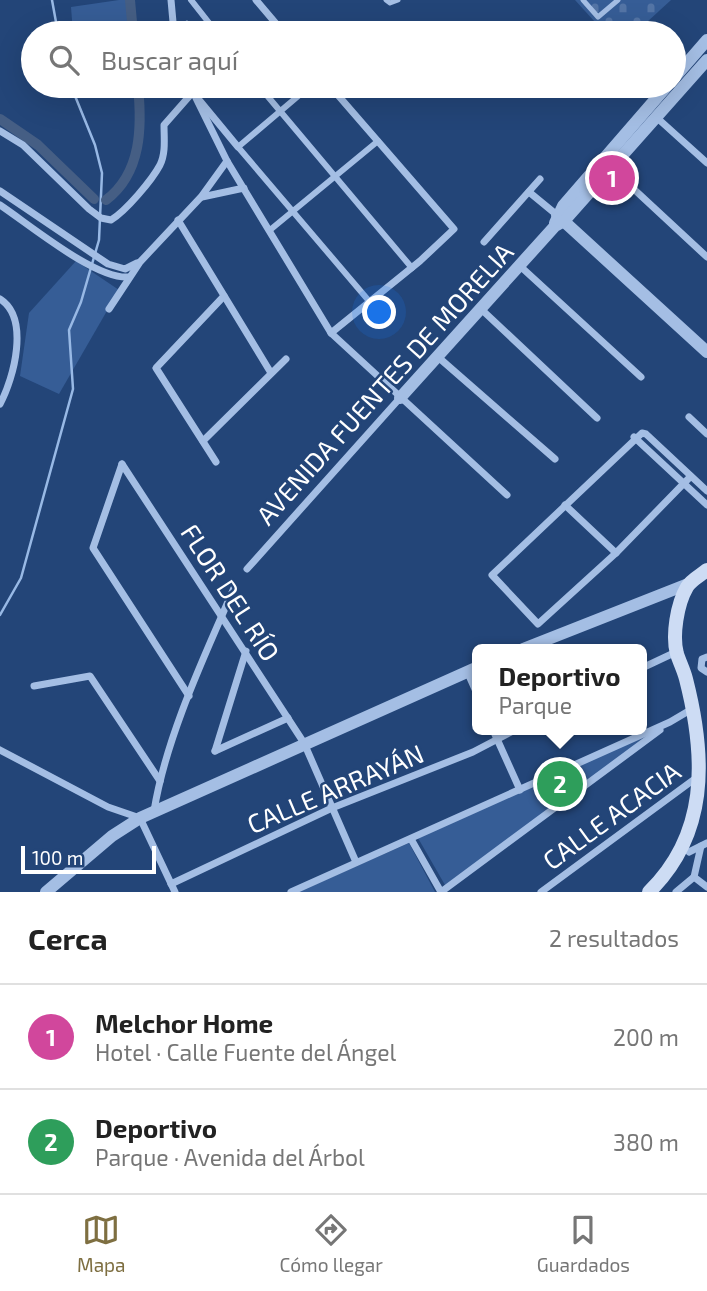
<!DOCTYPE html>
<html lang="es">
<head>
<meta charset="utf-8">
<style>
	:root { --surface:#fff; --page:#f2f2f2; --text:#222; --muted:#767676; --line:#e0e0e0; --accent:#7e6f41 }
	body { margin:0; font-family:"Exo 2",sans-serif; background:var(--page); color:var(--text) }
	.scale { position:absolute; left:21px; bottom:18px; width:135px; box-sizing:border-box; padding-left:7px; border:4px solid #fff; border-top:0; font-size:19px; line-height:24px; white-space:nowrap; color:#fff; -webkit-text-stroke:5px #234578; paint-order:stroke }
	.you { position:absolute; left:380px; top:313px; width:24px; height:24px; margin:-18px; border:5px solid #fff; border-radius:50%; background:#1a73e8; box-shadow:0 0 0 10px #1a73e833 }
	.badge { display:grid; place-items:center; width:46px; height:46px; border-radius:50%; background:var(--accent); color:#fff; font-size:23px; font-weight:700 }
	.pin { position:absolute; translate:-50% -50%; border:4px solid #fff; box-shadow:0 2px 7px #0006 }
	.popup { position:absolute; left:472px; top:644px; width:175px; height:91px; box-sizing:border-box; display:grid; place-content:center; border-radius:10px; background:var(--surface); filter:drop-shadow(0 2px 5px #0005); font-size:23px; white-space:nowrap; color:var(--muted) }
	.popup b { font-size:26px; color:var(--text) }
	.popup::after { content:''; position:absolute; left:50%; top:100%; margin-left:-14px; border:14px solid transparent; border-top-color:var(--surface) }
	.list { margin:0; padding:0; list-style:none }
	h2 { display:flex; justify-content:space-between; align-items:center; height:91px; margin:0; padding:0 28px; font-size:30px }
	h2 small { font-size:23px; font-weight:400; color:var(--muted) }
	.list li { display:grid; grid-template-columns:46px 1fr auto; gap:21px; align-items:center; box-sizing:border-box; height:105px; padding:0 28px; border-top:2px solid var(--line) }
	.list b { display:block; font-size:26px; white-space:nowrap }
	.list p { margin:0; font-size:23px; white-space:nowrap; color:var(--muted) }
	.list em { font-size:23px; font-style:normal; color:var(--muted) }
	.icon { flex:none; width:38px; height:38px; fill:none; stroke:currentColor; stroke-width:2; stroke-linecap:round; stroke-linejoin:round }
	.map { position:relative; flex:none; width:707px; height:892px; overflow:hidden }
	.search { position:absolute; background:var(--surface); box-shadow:0 7px 28px #0002; left:21px; right:21px; top:21px; height:77px; display:flex; align-items:center; gap:18px; box-sizing:border-box; padding:0 24px; border-radius:38px; color:var(--muted); font-size:26px }
	.sheet { height:301px; background:var(--surface) }
	nav { display:flex; justify-content:space-around; align-items:center; box-sizing:border-box; height:98px; border-top:2px solid var(--line); background:var(--surface); font-size:19px; color:var(--muted) }
	nav a { display:grid; justify-items:center; gap:4px }
	nav .on { color:var(--accent) }
	.map>svg:first-child { display:block }
</style>
</head>
<body>
<div class="map">
<svg width="707" height="892" viewBox="0 0 707 892">
	<defs>
		<pattern id="cemetery-stones" width="16" height="16" patternUnits="userSpaceOnUse" patternTransform="scale(1.75)"><rect width="16" height="16" fill="#365d96"/><path d="M2 7V4a2 2 0 0 1 4 0v3zM10 15v-3a2 2 0 0 1 4 0v3z" fill="#5475a6"/></pattern>
	</defs>
	<rect width="100%" height="100%" fill="#234578"/>
	<!-- green -->
	<g fill="#365d96">
		<polygon points="119,0 132,0 136,33 73,33 71,7"/>
		<polygon points="76,261 119,290 59,394 20,376 29,313"/>
		<polygon points="656,731 445,885 418,838"/>
		<polygon points="409,843 435,892 298,892"/>
	</g>
	<!-- cemetery -->
	<polygon fill="url(#cemetery-stones)" points="575,0 671,0 635,33 605,33"/>
	<g fill="none" stroke-linecap="round" stroke-linejoin="round">
		<!-- stream -->
		<g stroke="#98b9e5" stroke-width="2.5">
			<polyline points="52,0 58,33"/>
			<polyline points="0,615 21,578 73,389 69,330 81,302 99,240 102,173 95,145 71,86"/>
		</g>
		<!-- canal -->
		<g stroke="#455e84" stroke-width="10">
			<polyline points="130,0 133,33"/>
			<polyline points="0,119 38,145 94,199"/>
			<path d="M106,200C142,173 142,126 138,86"/>
		</g>
		<!-- service -->
		<g stroke="#a4bee4" stroke-width="5">
			<polyline points="386,0 390,3 398,0"/>
			<polyline points="583,0 598,17 618,0"/>
			<polyline points="183,33 187,23 200,33"/>
		</g>
		<!-- pedestrian -->
		<g stroke="#a4bee4" stroke-width="6">
			<polyline points="191,0 217,33"/>
			<polyline points="259,86 412,268"/>
			<polyline points="310,86 238,147 369,301"/>
			<polyline points="270,230 378,141"/>
		</g>
		<!-- minor -->
		<g stroke="#a4bee4" stroke-width="7">
			<polyline points="171,0 174,33"/>
			<polyline points="256,0 284,33"/>
			<polyline points="190,86 227,161 331,333 507,495"/>
			<polyline points="330,86 454,229 420,261 331,333"/>
			<polyline points="200,101 238,147"/>
			<polyline points="655,116 707,163"/>
			<path d="M0,131L23,145L89,209L101,218L111,220C126,211 152,180 160,165C166,153 164,138 164,125L193,92"/>
			<polyline points="610,167 707,257"/>
			<polyline points="0,191 108,264 125,269 137,263"/>
			<polyline points="529,192 557,215"/>
			<polyline points="202,197 244,188"/>
			<path d="M0,205C30,225 96,280 129,277"/>
			<polyline points="178,220 271,373"/>
			<polyline points="484,242 540,179"/>
			<polyline points="520,266 641,377"/>
			<path d="M0,299C30,318 14,378 0,404"/>
			<polyline points="109,309 140,262 201,197 227,161"/>
			<polyline points="481,309 597,418"/>
			<polyline points="438,357 555,459"/>
			<polyline points="689,417 707,434"/>
			<polyline points="634,437 707,505"/>
			<polyline points="203,441 286,359"/>
			<polyline points="216,462 156,368 224,296"/>
			<polyline points="122,464 304,743 356,862"/>
			<polyline points="122,464 93,548 189,696"/>
			<polyline points="691,476 616,553 538,624 492,575 642,433 646,434 707,491"/>
			<polyline points="565,505 616,553"/>
			<polyline points="247,569 400,398"/>
			<polyline points="707,657 702,659 701,668 707,672"/>
			<polyline points="642,668 676,652"/>
			<polyline points="467,671 478,696"/>
			<polyline points="34,686 90,676 160,781"/>
			<polyline points="493,730 520,790"/>
			<polyline points="0,750 108,807 140,818 175,892"/>
			<polyline points="215,751 246,651"/>
			<polyline points="215,751 288,718"/>
			<path d="M154,811C166,737 204,657 234,588"/>
			<polyline points="411,839 441,892"/>
			<polyline points="689,852 707,843"/>
			<polyline points="694,877 707,887"/>
			<polyline points="171,884 332,808 473,752 515,730"/>
			<polyline points="291,892 670,722 692,709"/>
			<polyline points="441,892 660,730"/>
			<polyline points="541,892 696,778"/>
			<polyline points="676,892 694,877 701,846"/>
		</g>
		<!-- tertiary -->
		<g stroke="#a4bee4" stroke-width="12">
			<polyline points="674,78 707,40"/>
			<polyline points="557,215 707,352"/>
			<polyline points="555,223 563,206 667,86"/>
			<polyline points="400,398 555,226 564,221 707,60"/>
			<polyline points="523,649 688,584"/>
			<polyline points="46,892 112,836 140,818 478,667"/>
		</g>
		<!-- secondary -->
		<path stroke="#cddcf4" stroke-width="14" d="M649,892C707,835 707,761 686,679C684,671 680,663 677,654C672,636 677,604 687,587C691,580 701,575 707,570"/>
	</g>
	<g text-anchor="middle" dominant-baseline="central" stroke-width="5" stroke-linejoin="round" paint-order="stroke">
		<!-- street labels -->
		<g font-size="26" fill="#fff" stroke="#234578">
			<text transform="translate(384 383) rotate(-48)">AVENIDA FUENTES DE MORELIA</text>
			<text transform="translate(231 592) rotate(57)">FLOR DEL RÍO</text>
			<text transform="translate(335 788) rotate(-23)">CALLE ARRAYÁN</text>
			<text transform="translate(611 815) rotate(-36)">CALLE ACACIA</text>
		</g>
	</g>
</svg>
<div class="scale">100 m</div>
<div class="you"></div>
<div class="pin badge" style="left:612px;top:178px;background:#d1479c">1</div>
<div class="pin badge" style="left:560px;top:784px;background:#2e9e5b">2</div>
<div class="popup"><b>Deportivo</b>Parque</div>
<div class="search"><svg class="icon" aria-label="search" viewBox="0 0 24 24"><circle cx="10" cy="10" r="6"/><path d="M15 15l6 6"/></svg>Buscar aquí</div>
</div>
<section class="sheet">
<h2>Cerca<small>2 resultados</small></h2>
<ul class="list">
<li><span class="badge" style="background:#d1479c">1</span><div><b>Melchor Home</b><p>Hotel · Calle Fuente del Ángel</p></div><em>200 m</em></li>
<li><span class="badge" style="background:#2e9e5b">2</span><div><b>Deportivo</b><p>Parque · Avenida del Árbol</p></div><em>380 m</em></li>
</ul>
</section>
<nav>
<a class="on"><svg class="icon" aria-label="map" viewBox="0 0 24 24"><path d="M3 6l6-2 6 2 6-2v14l-6 2-6-2-6 2zM9 4v14M15 6v14"/></svg>Mapa</a>
<a><svg class="icon" aria-label="directions" viewBox="0 0 24 24"><path d="M12 3l9 9-9 9-9-9zM9 14v-3h6M13 9l2 2-2 2"/></svg>Cómo llegar</a>
<a><svg class="icon" aria-label="saved" viewBox="0 0 24 24"><path d="M7 4h10v16l-5-4-5 4z"/></svg>Guardados</a>
</nav>
</body>
</html>
